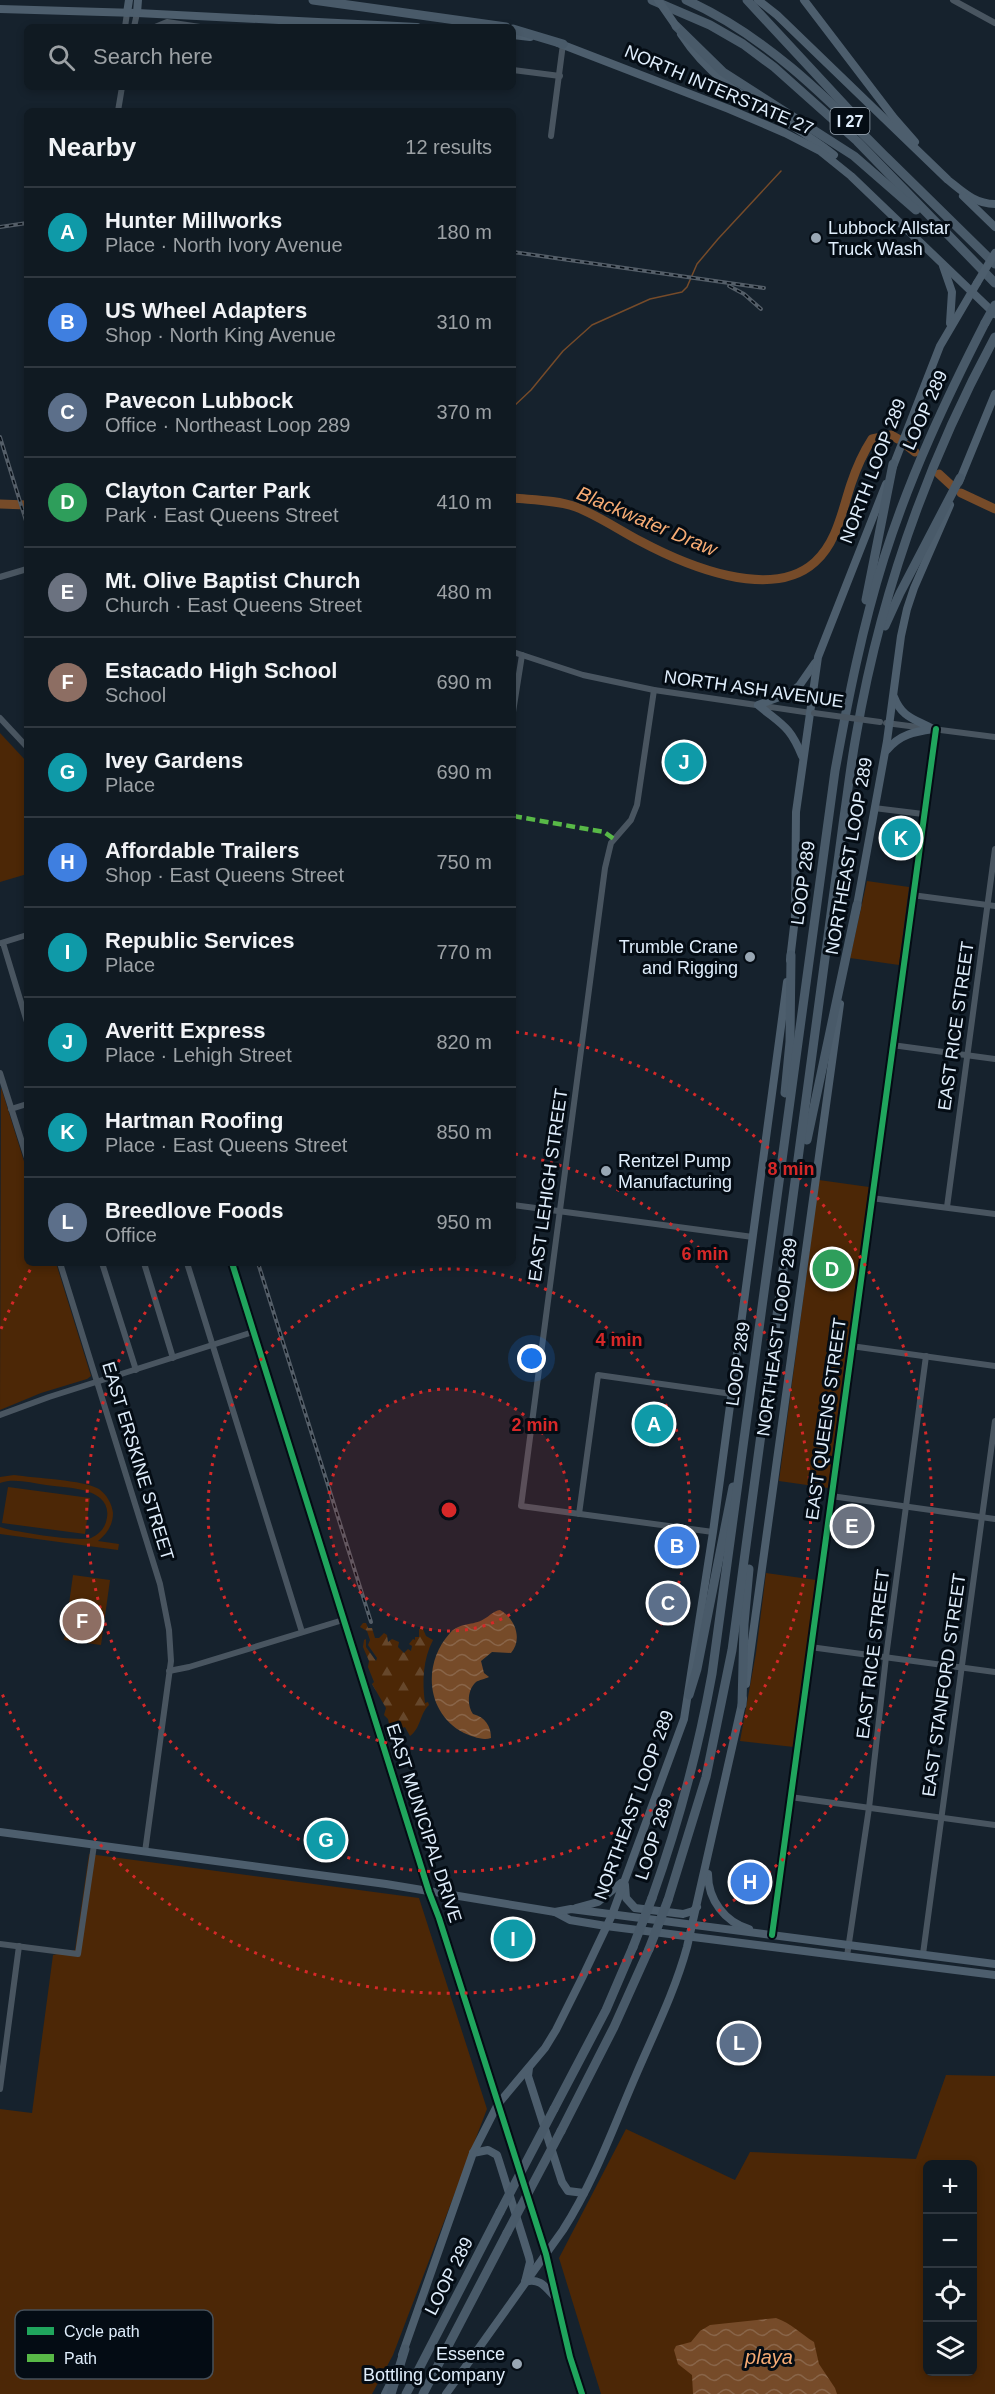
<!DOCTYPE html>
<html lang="en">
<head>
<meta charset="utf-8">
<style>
	:root { --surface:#101a22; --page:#1e272f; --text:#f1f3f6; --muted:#9ca1a5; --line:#303840; --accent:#1a73e8 }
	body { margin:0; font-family:Arial,sans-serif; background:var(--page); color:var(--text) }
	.controls { position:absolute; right:18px; bottom:18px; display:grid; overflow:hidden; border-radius:9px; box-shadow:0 3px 9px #0003 }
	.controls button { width:54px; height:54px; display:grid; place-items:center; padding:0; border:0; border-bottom:2px solid var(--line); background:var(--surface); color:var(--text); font:30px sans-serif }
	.you { position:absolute; left:532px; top:1359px; width:21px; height:21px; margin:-15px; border:4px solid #fff; border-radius:50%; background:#1a73e8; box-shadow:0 0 0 9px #1a73e833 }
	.badge { display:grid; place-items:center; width:39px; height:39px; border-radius:50%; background:var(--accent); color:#fff; font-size:20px; font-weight:700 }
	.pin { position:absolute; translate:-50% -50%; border:3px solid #fff; box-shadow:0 2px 6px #0006 }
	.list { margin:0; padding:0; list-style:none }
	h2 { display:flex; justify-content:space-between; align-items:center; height:78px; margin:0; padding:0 24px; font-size:26px }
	h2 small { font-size:20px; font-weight:400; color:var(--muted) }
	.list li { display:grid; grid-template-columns:39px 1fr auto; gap:18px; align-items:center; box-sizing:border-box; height:90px; padding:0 24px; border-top:2px solid var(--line) }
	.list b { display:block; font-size:22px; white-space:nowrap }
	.list p { margin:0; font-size:20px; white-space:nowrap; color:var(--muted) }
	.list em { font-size:20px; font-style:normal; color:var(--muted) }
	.icon { flex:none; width:33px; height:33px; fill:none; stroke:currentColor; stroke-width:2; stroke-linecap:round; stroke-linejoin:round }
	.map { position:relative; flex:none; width:995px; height:2394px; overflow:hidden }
	.search { position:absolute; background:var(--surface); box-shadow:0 3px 9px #0003; left:24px; top:24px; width:492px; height:66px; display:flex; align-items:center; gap:15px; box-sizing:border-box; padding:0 21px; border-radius:9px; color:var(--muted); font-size:22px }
	.panel { position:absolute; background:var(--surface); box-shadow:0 3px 9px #0003; left:24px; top:108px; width:492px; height:1158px; border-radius:9px }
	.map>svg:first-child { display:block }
</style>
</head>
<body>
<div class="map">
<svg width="995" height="2394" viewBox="0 0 995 2394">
	<defs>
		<pattern id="forest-firs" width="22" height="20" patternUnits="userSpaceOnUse" patternTransform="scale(1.5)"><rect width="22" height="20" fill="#4c2706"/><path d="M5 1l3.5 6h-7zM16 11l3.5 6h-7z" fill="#66472b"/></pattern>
		<pattern id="water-waves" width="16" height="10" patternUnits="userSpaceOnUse" patternTransform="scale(1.5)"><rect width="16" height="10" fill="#764b29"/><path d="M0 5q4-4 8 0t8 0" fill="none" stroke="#896549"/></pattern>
	</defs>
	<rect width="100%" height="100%" fill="#16222d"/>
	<!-- green -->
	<g fill="#4c2706" fill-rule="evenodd">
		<polygon points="0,733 27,762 27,874 0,882"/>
		<polygon points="867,881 909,887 899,965 850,958"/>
		<polygon points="1,1087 27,1171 27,1263 56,1263 91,1376 87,1379 41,1393 0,1410"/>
		<polygon points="819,1180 869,1187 828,1488 779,1481"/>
		<path d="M14,1475C34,1478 84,1480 99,1489C107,1495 112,1504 113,1513C113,1525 107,1534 98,1541L119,1544L118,1550L0,1534V1527C13,1532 80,1542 91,1538C98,1535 104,1529 106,1522C116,1487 67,1488 46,1485C31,1483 14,1478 0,1483V1477Z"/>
		<polygon points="8,1487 90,1498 85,1534 2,1523"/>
		<polygon points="766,1573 816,1580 794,1747 740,1741 756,1653"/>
		<polygon points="73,1575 110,1580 101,1645 64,1640"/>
		<polygon points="89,1854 419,1898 487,2109 393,2355 372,2394 0,2394 0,2109 32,2113 53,1955 75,1950"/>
		<path d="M946,2075L995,2076V2394H601L559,2258L626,2129L735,2180L750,2152L916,2159ZM928,2164H972V2372H928Z"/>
	</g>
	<!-- forest -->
	<path fill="url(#forest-firs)" d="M363,1623H366L368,1628H372L375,1638H379L384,1633L387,1635L388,1642L392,1639L399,1642L398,1647L404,1653L408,1649L411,1651L412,1646L409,1644L413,1639L415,1640V1637H419V1629H423L426,1636L433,1640C423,1659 422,1681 425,1703L428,1702L429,1705C420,1713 421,1728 410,1736L405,1727L402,1728L401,1743L392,1738L388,1719L384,1715L386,1708L372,1684L374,1682L368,1667L369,1661L363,1647L364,1640L366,1639V1647L376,1661L377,1658L368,1645L370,1640L367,1631L360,1627Z"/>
	<!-- water -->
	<g fill="url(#water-waves)">
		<path d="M500,1610C515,1618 523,1639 511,1653L492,1652L481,1661L484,1673L489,1677C485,1679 479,1680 476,1682C467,1690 467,1706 473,1714C485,1717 491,1726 491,1738C482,1741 472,1736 464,1733C426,1713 422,1664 450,1633C460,1622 473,1626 484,1619C490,1616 493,1611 500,1610Z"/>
		<path d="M776,2318C791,2323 801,2334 814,2342L819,2364L835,2388L837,2394H693L692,2375L678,2364L674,2350L676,2346L691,2342L700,2331L710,2325Z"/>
	</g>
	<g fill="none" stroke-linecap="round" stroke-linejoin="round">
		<!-- stream -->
		<polyline stroke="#764b29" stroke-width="1.5" points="513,407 531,390 563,351 592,325 650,299 682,292 687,287 697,264 718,239 781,171"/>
		<!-- river -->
		<g stroke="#764b29" stroke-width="9">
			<polyline points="906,445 915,452"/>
			<polyline points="939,474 952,486"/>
			<polyline points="961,493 995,509"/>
			<path d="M513,498C533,500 557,500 576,507C599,516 619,530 640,541C685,565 771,602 815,562C837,542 842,511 851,484C856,469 863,453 872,439L891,435L898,439"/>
			<polyline points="0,504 27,505"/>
		</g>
		<!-- minor -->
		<g stroke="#495560" stroke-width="6">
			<polyline points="953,0 995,23"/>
			<polyline points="125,27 127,13"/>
			<polyline points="134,27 137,13"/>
			<polyline points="155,27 167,22 200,27"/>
			<polyline points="513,70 560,76"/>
			<polyline points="118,111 122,87"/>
			<polyline points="551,136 563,44"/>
			<polyline points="0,577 27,569"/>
			<polyline points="513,652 583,675 654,690 811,713"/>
			<polyline points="654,690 637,805 631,820 611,843 605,868 521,1506 713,1532"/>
			<polyline points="513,712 522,655"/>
			<polyline points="0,718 27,747"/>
			<polyline points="886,723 995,737"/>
			<polyline points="874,808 923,814"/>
			<polyline points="912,895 995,906"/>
			<polyline points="1,943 27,935"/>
			<polyline points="3,943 27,1022"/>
			<polyline points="892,1045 995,1059"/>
			<polyline points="0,1073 27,1158"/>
			<polyline points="11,1109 27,1104"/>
			<polyline points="871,1198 995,1214"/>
			<polyline points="513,1205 753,1237"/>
			<polyline points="947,1207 995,849"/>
			<polyline points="60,1263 160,1584 169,1630 171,1661 145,1852"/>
			<polyline points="102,1263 136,1370"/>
			<polyline points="144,1263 173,1358"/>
			<polyline points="187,1263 302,1632"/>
			<polyline points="232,1263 429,1892 439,1918 546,2254 570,2357 582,2394"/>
			<polyline points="851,1346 995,1366"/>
			<polyline points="0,1415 49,1397 253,1332"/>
			<polyline points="831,1496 995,1519"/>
			<polyline points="579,1514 598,1375 732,1394"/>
			<polyline points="810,1647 995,1672"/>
			<polyline points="169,1671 189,1667 343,1620"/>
			<polyline points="790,1797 995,1825"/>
			<polyline points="772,1935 936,729"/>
			<polyline points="0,1944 78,1954 94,1845"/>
			<polyline points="923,1954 995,1421"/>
			<polyline points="847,1956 869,1808 886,1657 926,1356"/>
			<polyline points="0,2089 19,1946"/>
		</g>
		<!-- major -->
		<g stroke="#4d5e6d" stroke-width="8">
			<path d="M758,0L777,15L948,180C963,192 975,204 995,204"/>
			<polyline points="804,0 894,118 915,142"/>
			<polyline points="0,9 137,13 417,27"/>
			<polyline points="127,13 129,0"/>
			<polyline points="137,13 138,0"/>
			<path d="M681,34C722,97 780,111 834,155"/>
			<polyline points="513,35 530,37"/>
			<polyline points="558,43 729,109 785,133 820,151 851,176 995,314"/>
			<polyline points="963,196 995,227"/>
			<polyline points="943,266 952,292 950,323"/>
			<polyline points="892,469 940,346 977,283"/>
			<polyline points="959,482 995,394"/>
			<path d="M894,697C902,718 915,719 933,729"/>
			<path d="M887,750C900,734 914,732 934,729"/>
			<path d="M802,756C790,726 782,725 758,705L790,693L799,686L815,663"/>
			<polyline points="856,911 887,741 901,636 907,609 914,588 950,505"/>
			<polyline points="790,960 795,918 796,812 818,657 886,484"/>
			<polyline points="746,1684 840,1004"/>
			<polyline points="0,1832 386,1884 555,1912 570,1920 606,1926 995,1975"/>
			<path d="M708,1874C708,1900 725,1922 749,1929"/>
			<polyline points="625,1885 626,1898 635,1908 683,1914 693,1911 697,1907"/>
			<polyline points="576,1908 598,1902 621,1883"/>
			<polyline points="555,1912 571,1909 995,1964"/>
			<polyline points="529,2068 528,2076 562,2182 568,2191 584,2193"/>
			<polyline points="473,2153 488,2150 497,2155 499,2161 529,2257 530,2262 525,2282"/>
			<path d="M525,2282C540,2277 546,2288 556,2298"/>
			<polyline points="402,2355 473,2153 498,2104 545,2048 556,2030 583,1976 612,1915 684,1719 713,1532 787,982"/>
			<polyline points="385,2394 394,2376"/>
			<path d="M446,2394L563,2230C594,2182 613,2128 636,2075C654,2033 675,1991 687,1947L743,1699"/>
		</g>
		<!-- highway -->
		<g stroke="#495a69" stroke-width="9">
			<polyline points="313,0 506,27"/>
			<polyline points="652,0 710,25 743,44 774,67 857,141 995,283"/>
			<path d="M686,0C765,35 827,98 887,158C923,193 959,229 995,264"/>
			<polyline points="747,0 865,127"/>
			<polyline points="676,26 723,72 854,156 916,210"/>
			<polyline points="513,29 563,44"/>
			<polyline points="866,600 893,464"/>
			<polyline points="885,626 900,593 960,478"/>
			<polyline points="785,1093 790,1042 791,955"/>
			<polyline points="807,1140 857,905"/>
			<polyline points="689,1695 697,1669 733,1487"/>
			<polyline points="742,1705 744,1624 749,1569"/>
			<path d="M652,1898C678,1825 698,1751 712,1674L835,771C848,699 862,628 884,558C910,476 946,399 985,323"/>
			<path d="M668,1900L706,1777L732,1650L844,817C848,790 851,763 856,736C880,596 928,461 995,337"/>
			<polyline points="554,2109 606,2010 633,1947"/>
			<polyline points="561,2131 614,2027 649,1949"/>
			<polyline points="391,2394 405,2349"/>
			<polyline points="406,2394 500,2212"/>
			<polyline points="423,2394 507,2233"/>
		</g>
		<defs>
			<g id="rail">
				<polyline points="0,227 27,223"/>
				<polyline points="513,252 764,288"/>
				<polyline points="729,286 744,294 761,309"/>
				<polyline points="0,437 27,524"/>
				<polyline points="258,1263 371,1622"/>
			</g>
		</defs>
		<!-- rail casing -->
		<use href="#rail" stroke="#545e68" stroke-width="4"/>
		<!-- rail -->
		<use href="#rail" stroke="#040c14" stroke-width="1.5" stroke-dasharray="4.5" stroke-linecap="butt"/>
		<!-- minor-bridge -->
		<polyline stroke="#495560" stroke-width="6" points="814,713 880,722"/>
		<!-- major-bridge -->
		<g stroke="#4d5e6d" stroke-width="8">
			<polyline points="658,0 676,26"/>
			<polyline points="977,283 995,253"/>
		</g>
		<!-- highway-bridge -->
		<g stroke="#495a69" stroke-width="9">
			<polyline points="985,323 995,305"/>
			<polyline points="633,1947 652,1898"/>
			<polyline points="649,1949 668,1900"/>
			<polyline points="500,2212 554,2109"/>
			<polyline points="507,2233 561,2131"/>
		</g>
		<!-- quiet -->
		<polyline stroke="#58b947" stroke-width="4.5" stroke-dasharray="9 4.5" stroke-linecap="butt" points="513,816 604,832 614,839"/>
		<defs>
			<g id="cycleway">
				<polyline points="232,1263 429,1892 439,1918 546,2254 570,2357 582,2394"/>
				<polyline points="772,1935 936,729"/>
			</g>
		</defs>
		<!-- cycleway casing -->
		<use href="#cycleway" stroke="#040c14" stroke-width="10"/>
		<!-- cycleway -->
		<use href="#cycleway" stroke="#20a55d" stroke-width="6"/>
	</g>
	<!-- distance rings -->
	<circle cx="449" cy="1510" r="121" fill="#d62828" fill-opacity=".12"/>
	<g fill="none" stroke="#d62828" stroke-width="3" stroke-dasharray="3 6">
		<circle cx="449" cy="1510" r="121"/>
		<circle cx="449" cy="1510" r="241"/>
		<path d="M515 1154A362 362 0 1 1 184 1263"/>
		<path d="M1 1329A483 483 0 0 1 33 1265M516 1032A483 483 0 1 1 1 1691"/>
	</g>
	<!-- markers -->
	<g fill="#99a7b4" stroke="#040c14" stroke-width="2">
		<circle cx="816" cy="238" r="6"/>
		<circle cx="750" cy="957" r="6"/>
		<circle cx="606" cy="1171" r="6"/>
		<circle cx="517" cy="2364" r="6"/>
	</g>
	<g text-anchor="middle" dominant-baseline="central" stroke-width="6" stroke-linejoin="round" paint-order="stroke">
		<!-- shield labels -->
		<rect fill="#040c14" stroke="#9eaab6" stroke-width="1.5" x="830.5" y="108" width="39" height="26" rx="4.5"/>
		<g font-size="16" font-weight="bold" fill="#e0eefc">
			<text x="850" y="121">I 27</text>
		</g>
		<!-- street labels -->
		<g font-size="18" fill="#e0eefc" stroke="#040c14">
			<text transform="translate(719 90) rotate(23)">NORTH INTERSTATE 27</text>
			<text transform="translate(925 410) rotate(-66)">LOOP 289</text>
			<text transform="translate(873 471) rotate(-69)">NORTH LOOP 289</text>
			<text transform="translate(754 689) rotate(8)">NORTH ASH AVENUE</text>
			<text transform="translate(849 856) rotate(-80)">NORTHEAST LOOP 289</text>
			<text transform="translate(803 883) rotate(-82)">LOOP 289</text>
			<text transform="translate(956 1026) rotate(-82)">EAST RICE STREET</text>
			<text transform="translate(548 1185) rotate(-82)">EAST LEHIGH STREET</text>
			<text transform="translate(777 1337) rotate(-82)">NORTHEAST LOOP 289</text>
			<text transform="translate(738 1364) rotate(-82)">LOOP 289</text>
			<text transform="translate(826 1419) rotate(-82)">EAST QUEENS STREET</text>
			<text transform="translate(138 1461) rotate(73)">EAST ERSKINE STREET</text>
			<text transform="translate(873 1654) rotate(-83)">EAST RICE STREET</text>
			<text transform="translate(944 1685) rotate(-82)">EAST STANFORD STREET</text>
			<text transform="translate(634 1805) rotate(-70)">NORTHEAST LOOP 289</text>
			<text transform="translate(424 1823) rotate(72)">EAST MUNICIPAL DRIVE</text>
			<text transform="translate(654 1839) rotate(-72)">LOOP 289</text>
			<text transform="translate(449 2276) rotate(-63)">LOOP 289</text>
		</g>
		<!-- poi labels -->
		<g font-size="18" fill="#e0eefc" stroke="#040c14" text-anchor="start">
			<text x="828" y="228">Lubbock Allstar<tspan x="828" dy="21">Truck Wash</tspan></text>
			<text x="738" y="947" text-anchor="end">Trumble Crane<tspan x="738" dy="21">and Rigging</tspan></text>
			<text x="618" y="1161">Rentzel Pump<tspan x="618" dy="21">Manufacturing</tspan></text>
			<text x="505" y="2354" text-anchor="end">Essence<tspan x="505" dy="21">Bottling Company</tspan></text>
		</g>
		<!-- water labels -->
		<g font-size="20" font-style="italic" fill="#f6ab74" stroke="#040c14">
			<text transform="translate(647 521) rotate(23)">Blackwater Draw</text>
			<text x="769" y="2357">playa</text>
		</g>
	</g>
	<!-- legend -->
	<rect x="15" y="2310" width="198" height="69" rx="9" fill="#040c14" stroke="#46505a" stroke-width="1.5"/>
	<rect x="27" y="2327" width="27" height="8" fill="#20a55d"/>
	<rect x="27" y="2354" width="27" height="8" fill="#58b947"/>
	<g font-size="16" fill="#e0eefc">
		<text x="64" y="2337">Cycle path</text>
		<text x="64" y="2364">Path</text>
	</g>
	<circle cx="449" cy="1510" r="9" fill="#d62828" stroke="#040c14" stroke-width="3"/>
	<g font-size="18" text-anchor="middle" font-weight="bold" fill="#d62828" stroke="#040c14" stroke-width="6" stroke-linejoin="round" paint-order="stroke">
		<text x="791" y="1175">8 min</text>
		<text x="705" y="1260">6 min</text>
		<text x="619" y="1346">4 min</text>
		<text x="535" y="1431">2 min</text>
	</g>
</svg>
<div class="controls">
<button>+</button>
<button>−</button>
<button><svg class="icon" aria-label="locate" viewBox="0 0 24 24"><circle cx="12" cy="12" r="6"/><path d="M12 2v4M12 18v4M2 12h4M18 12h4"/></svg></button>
<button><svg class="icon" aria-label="layers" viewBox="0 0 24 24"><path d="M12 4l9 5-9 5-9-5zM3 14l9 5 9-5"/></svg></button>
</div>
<div class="you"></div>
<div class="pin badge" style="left:654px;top:1424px;background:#0f9aa8">A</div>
<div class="pin badge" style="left:677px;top:1546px;background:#3f7fe0">B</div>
<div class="pin badge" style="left:668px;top:1603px;background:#5c6f8a">C</div>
<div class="pin badge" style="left:832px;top:1269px;background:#2e9e5b">D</div>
<div class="pin badge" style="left:852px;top:1526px;background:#6b7280">E</div>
<div class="pin badge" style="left:82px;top:1621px;background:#8d6e63">F</div>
<div class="pin badge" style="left:326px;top:1840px;background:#0f9aa8">G</div>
<div class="pin badge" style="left:750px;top:1882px;background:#3f7fe0">H</div>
<div class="pin badge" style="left:513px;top:1939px;background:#0f9aa8">I</div>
<div class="pin badge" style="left:684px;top:762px;background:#0f9aa8">J</div>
<div class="pin badge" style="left:901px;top:838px;background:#0f9aa8">K</div>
<div class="pin badge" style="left:739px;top:2043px;background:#5c6f8a">L</div>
<div class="search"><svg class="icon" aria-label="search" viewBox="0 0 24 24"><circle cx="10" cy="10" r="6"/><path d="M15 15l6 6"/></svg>Search here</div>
<section class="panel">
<h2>Nearby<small>12 results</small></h2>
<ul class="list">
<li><span class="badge" style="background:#0f9aa8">A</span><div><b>Hunter Millworks</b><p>Place · North Ivory Avenue</p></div><em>180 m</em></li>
<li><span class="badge" style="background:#3f7fe0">B</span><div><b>US Wheel Adapters</b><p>Shop · North King Avenue</p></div><em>310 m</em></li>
<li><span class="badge" style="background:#5c6f8a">C</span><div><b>Pavecon Lubbock</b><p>Office · Northeast Loop 289</p></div><em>370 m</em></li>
<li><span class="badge" style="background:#2e9e5b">D</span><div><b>Clayton Carter Park</b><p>Park · East Queens Street</p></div><em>410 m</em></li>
<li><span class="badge" style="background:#6b7280">E</span><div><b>Mt. Olive Baptist Church</b><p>Church · East Queens Street</p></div><em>480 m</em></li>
<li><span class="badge" style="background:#8d6e63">F</span><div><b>Estacado High School</b><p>School</p></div><em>690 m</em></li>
<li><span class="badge" style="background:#0f9aa8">G</span><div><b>Ivey Gardens</b><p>Place</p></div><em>690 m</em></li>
<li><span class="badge" style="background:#3f7fe0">H</span><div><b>Affordable Trailers</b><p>Shop · East Queens Street</p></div><em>750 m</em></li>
<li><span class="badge" style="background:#0f9aa8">I</span><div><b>Republic Services</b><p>Place</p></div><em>770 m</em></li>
<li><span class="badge" style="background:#0f9aa8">J</span><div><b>Averitt Express</b><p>Place · Lehigh Street</p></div><em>820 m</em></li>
<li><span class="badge" style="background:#0f9aa8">K</span><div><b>Hartman Roofing</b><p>Place · East Queens Street</p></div><em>850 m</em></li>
<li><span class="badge" style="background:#5c6f8a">L</span><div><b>Breedlove Foods</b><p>Office</p></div><em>950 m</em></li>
</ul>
</section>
</div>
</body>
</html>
